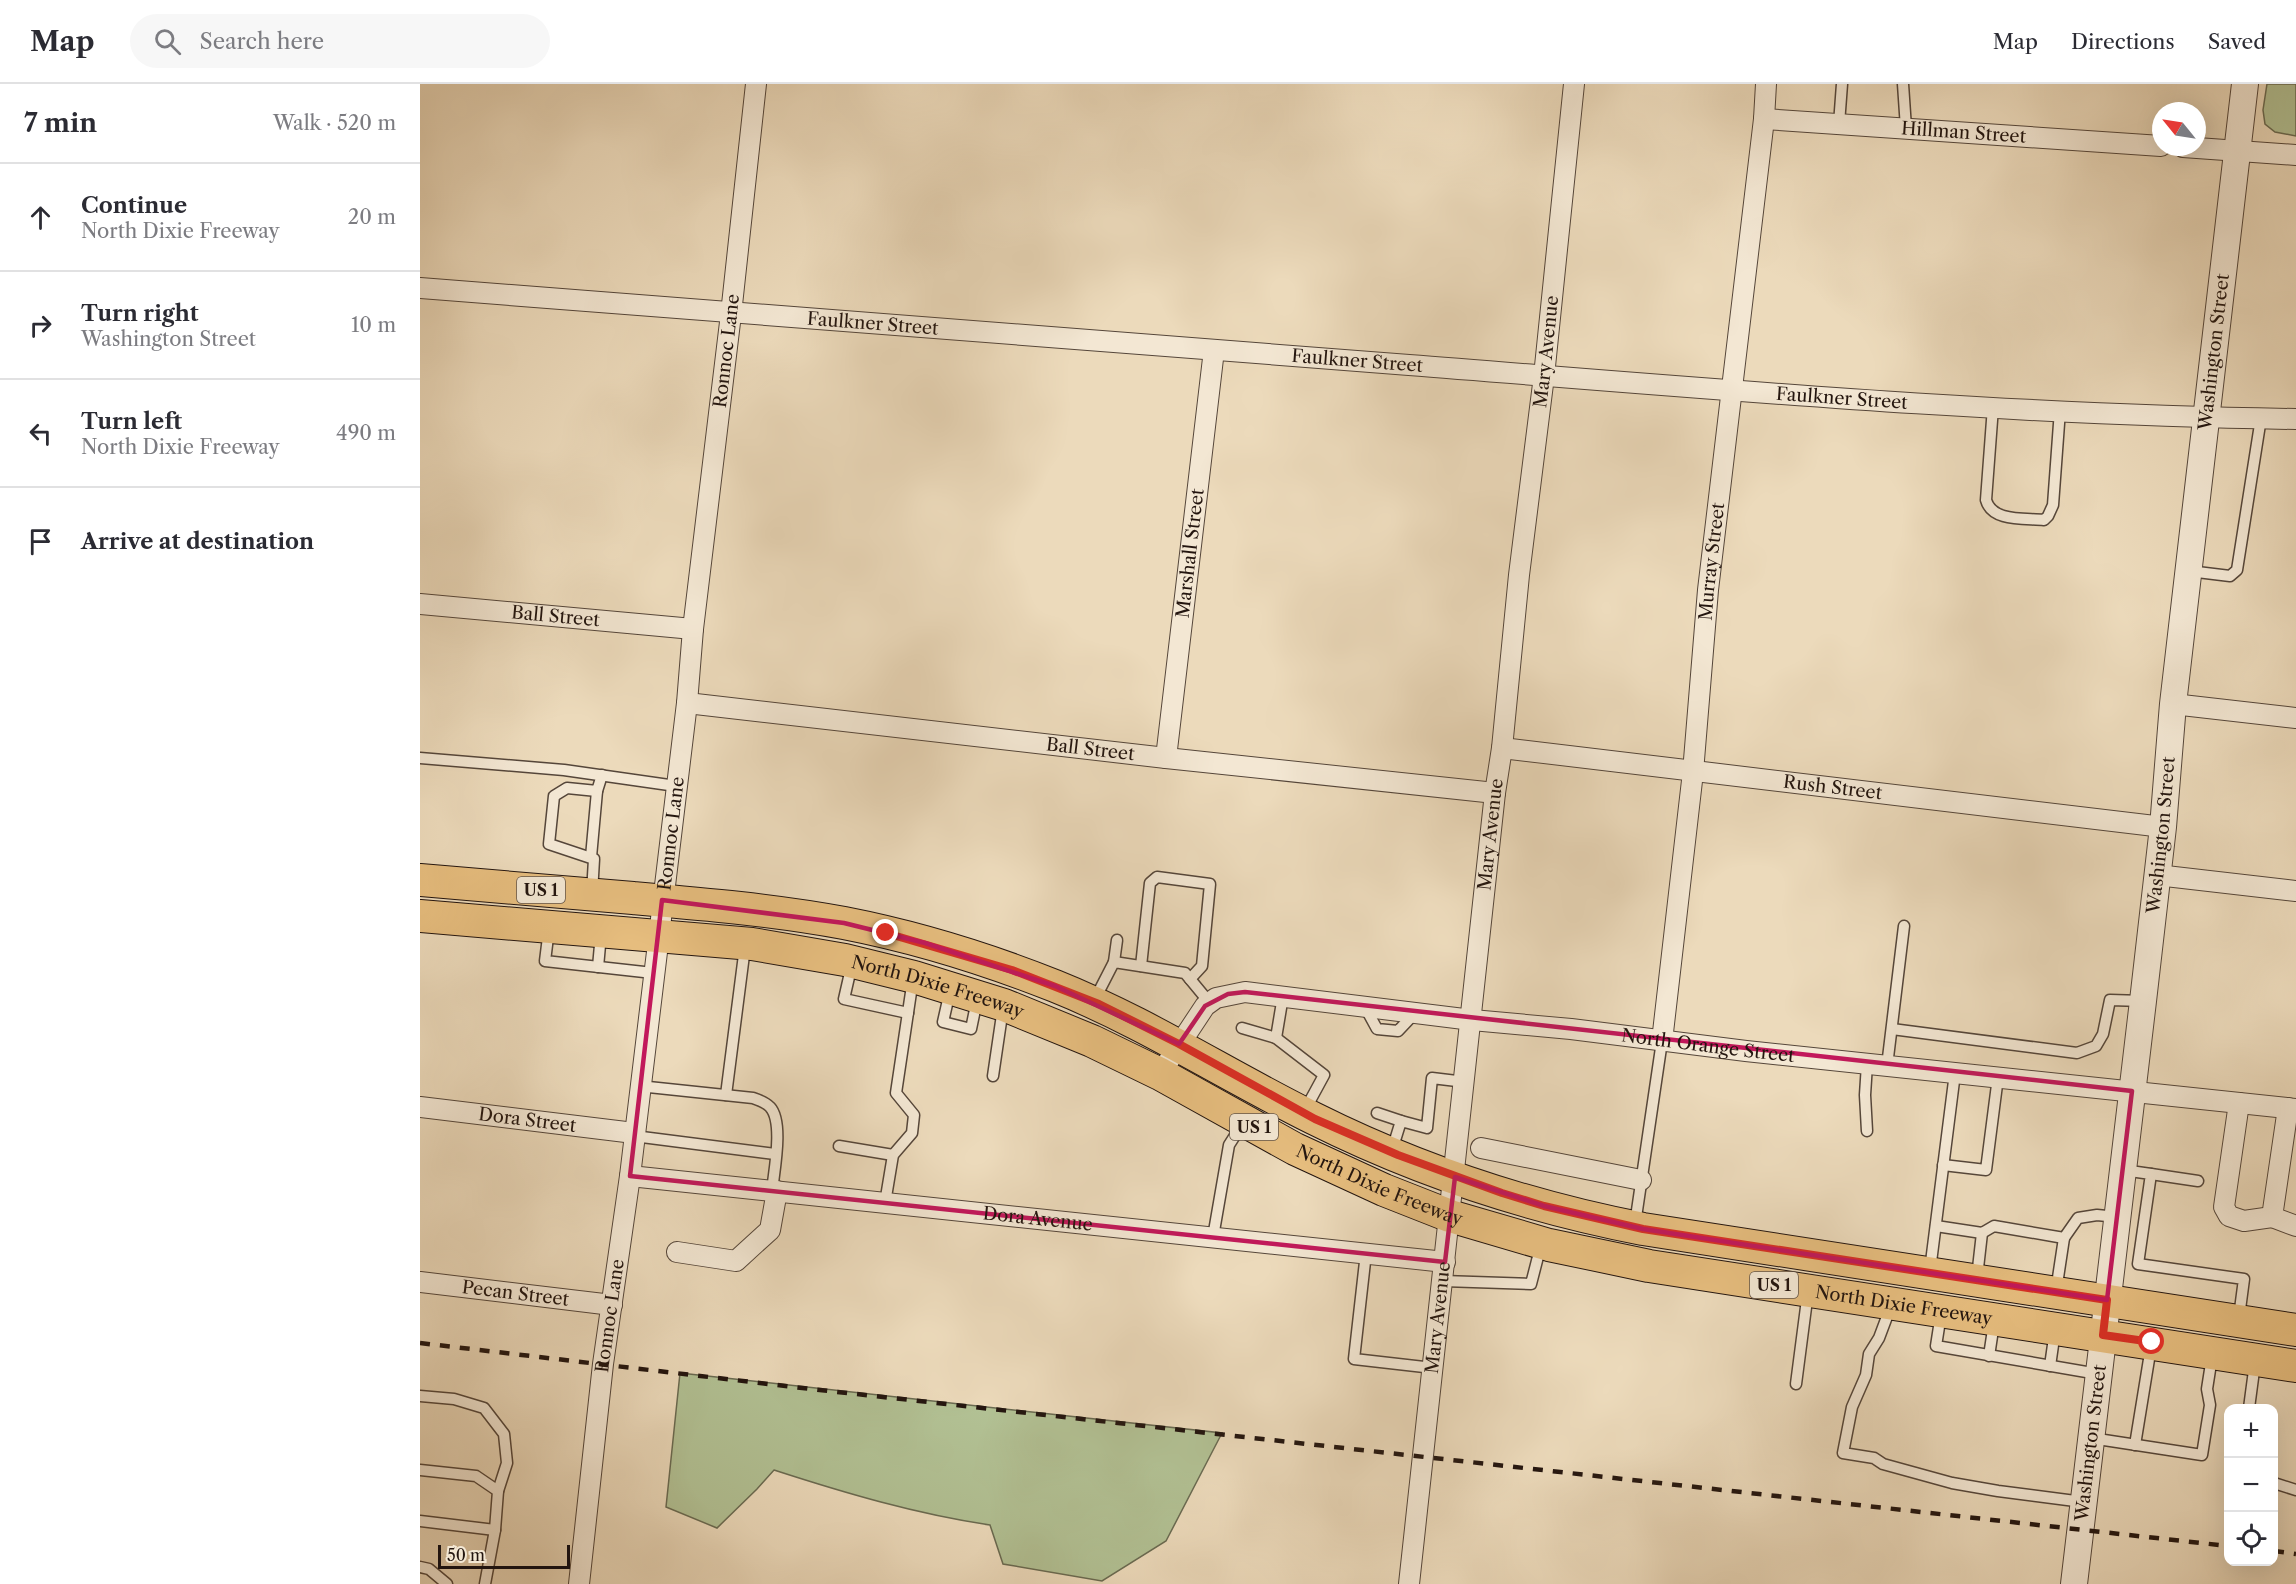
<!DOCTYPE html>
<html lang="en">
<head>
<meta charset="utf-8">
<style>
	:root { --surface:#fff; --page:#f7f7f7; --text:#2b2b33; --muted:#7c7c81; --line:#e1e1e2 }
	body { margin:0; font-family:"Libre Caslon Text",serif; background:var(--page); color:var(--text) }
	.controls { position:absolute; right:18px; bottom:18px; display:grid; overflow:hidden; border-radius:12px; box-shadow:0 6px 24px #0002 }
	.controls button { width:54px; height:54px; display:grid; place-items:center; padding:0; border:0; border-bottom:2px solid var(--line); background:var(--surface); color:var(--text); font:30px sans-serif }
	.compass { position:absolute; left:1732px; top:18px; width:54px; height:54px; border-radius:50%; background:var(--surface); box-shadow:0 6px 24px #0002; rotate:300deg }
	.scale { position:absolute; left:18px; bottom:15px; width:132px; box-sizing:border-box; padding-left:6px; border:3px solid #23150f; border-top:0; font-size:16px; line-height:21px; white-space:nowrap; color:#23150f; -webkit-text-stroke:4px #f3e7d3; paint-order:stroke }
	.stop { position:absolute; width:18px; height:18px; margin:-14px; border:4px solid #d93025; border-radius:50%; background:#fff }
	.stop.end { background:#d93025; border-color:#fff; box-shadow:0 2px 6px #0008 }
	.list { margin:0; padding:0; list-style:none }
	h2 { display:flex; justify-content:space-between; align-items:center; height:78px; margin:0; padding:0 24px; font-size:26px }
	h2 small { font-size:20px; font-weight:400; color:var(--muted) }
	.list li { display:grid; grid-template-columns:39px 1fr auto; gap:18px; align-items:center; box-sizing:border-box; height:108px; padding:0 24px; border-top:2px solid var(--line) }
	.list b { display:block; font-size:22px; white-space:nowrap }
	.list p { margin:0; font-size:20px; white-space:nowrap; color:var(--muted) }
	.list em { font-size:20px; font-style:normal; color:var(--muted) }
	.icon { flex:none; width:33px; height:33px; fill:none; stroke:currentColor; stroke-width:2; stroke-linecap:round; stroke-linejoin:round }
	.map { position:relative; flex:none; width:1876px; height:1500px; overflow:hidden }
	header { display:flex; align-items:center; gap:36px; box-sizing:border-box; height:84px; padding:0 30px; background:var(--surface); border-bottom:2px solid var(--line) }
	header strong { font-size:28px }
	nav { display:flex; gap:33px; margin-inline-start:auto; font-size:21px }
	.search { width:420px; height:54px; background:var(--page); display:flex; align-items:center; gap:15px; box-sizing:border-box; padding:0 21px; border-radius:33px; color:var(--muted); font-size:22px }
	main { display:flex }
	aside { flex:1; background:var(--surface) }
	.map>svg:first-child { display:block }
</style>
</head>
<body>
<header>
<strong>Map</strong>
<div class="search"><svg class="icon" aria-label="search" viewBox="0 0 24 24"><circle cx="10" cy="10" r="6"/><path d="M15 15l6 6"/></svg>Search here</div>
<nav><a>Map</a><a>Directions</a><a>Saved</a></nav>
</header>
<main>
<aside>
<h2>7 min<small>Walk · 520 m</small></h2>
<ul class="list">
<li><svg class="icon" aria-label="ahead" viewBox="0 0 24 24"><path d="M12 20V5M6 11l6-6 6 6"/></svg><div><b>Continue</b><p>North Dixie Freeway</p></div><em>20 m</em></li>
<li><svg class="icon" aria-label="right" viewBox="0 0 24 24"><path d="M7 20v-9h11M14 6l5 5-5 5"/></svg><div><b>Turn right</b><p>Washington Street</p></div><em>10 m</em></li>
<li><svg class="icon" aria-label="left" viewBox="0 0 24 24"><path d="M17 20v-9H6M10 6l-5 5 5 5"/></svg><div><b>Turn left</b><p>North Dixie Freeway</p></div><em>490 m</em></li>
<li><svg class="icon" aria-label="arrive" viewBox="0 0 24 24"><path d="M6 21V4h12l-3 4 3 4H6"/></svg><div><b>Arrive at destination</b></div></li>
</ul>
</aside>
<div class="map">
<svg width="1876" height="1500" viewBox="0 0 1876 1500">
	<rect width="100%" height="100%" fill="#ecdabb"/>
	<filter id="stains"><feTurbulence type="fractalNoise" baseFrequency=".00333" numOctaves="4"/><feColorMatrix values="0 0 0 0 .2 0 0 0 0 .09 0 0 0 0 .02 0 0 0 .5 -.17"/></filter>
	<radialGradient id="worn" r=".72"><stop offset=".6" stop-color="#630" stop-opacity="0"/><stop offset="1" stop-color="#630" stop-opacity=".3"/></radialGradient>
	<!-- green -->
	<g fill="#b2c194" stroke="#6a6b52" stroke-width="1.5">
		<polygon points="1847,0 1876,0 1876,52 1855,48 1845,40 1843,26"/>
		<path d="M260,1289L802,1349L746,1457L682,1497L583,1480L570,1441C496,1430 425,1409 354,1386L337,1405L297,1444L246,1423Z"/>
	</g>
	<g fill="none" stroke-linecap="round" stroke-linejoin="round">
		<defs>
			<g id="service">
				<polyline points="1483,0 1486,44"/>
				<polyline points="1419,40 1422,0"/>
				<path d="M1573,323L1566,416C1572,438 1604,434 1624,436L1628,432L1633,421L1640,326"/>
				<polyline points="1769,487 1810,492 1817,486 1841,334"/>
				<polyline points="0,674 144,686 256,702"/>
				<polyline points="171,773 177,707"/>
				<polyline points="172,809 174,775 129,760 134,712 147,704 177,707 182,691"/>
				<polyline points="129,845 125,877 233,889"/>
				<polyline points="694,878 697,856"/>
				<polyline points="432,880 424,915 488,929"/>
				<polyline points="721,882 730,799 737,793 790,800 782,882 770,895"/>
				<polyline points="178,883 181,850"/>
				<polyline points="530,907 523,938 551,945 557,916"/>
				<polyline points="675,915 694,878 765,889 789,918"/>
				<polyline points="945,923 957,945 978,947 995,929"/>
				<polyline points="822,944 856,954 863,912"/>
				<polyline points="1472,945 1657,969 1676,962 1683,950 1690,916 1723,917"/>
				<polyline points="856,954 904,991 885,1026"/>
				<polyline points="1467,982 1484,842"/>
				<polyline points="573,992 583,924"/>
				<path d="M219,1002L333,1014C339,1016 346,1019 350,1023C364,1038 354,1087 352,1107"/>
				<polyline points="306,1011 325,863"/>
				<polyline points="957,1029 981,1037"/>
				<polyline points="1447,1047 1445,1011 1447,980"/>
				<polyline points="214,1052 355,1070"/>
				<polyline points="419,1062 473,1071"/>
				<polyline points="972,1066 981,1037 1007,1044 1012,994 1045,998"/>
				<polyline points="1523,1081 1566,1086 1578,993"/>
				<polyline points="1703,1086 1731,1090 1718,1180 1824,1195 1819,1233"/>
				<polyline points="1731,1090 1778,1097"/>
				<polyline points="465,1119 473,1071 492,1049 494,1031 476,1009 493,895"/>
				<polyline points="1215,1140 1242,957"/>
				<polyline points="1516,1142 1562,1149 1574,1142 1644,1154 1658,1134 1677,1131 1697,1133"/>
				<polyline points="793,1153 809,1061 823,1039"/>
				<polyline points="946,1169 934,1275 1013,1284"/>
				<polyline points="1510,1186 1535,989"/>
				<polyline points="1557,1193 1562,1149"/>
				<polyline points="1023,1197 1111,1200 1121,1161"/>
				<polyline points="1636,1207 1644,1154"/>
				<polyline points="1471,1222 1459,1254 1449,1270 1446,1291 1432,1323 1423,1369 1454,1374 1463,1380 1532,1399 1578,1407 1663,1418"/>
				<polyline points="1521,1230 1516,1262 1678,1290"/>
				<polyline points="1569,1272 1574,1239"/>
				<polyline points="1630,1282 1635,1247"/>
				<polyline points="1376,1300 1388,1208"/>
				<polyline points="0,1312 34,1315 64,1324 84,1350 87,1379 78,1407"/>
				<polyline points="1829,1324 1835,1279"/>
				<polyline points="1671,1354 1782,1371 1790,1321 1787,1305 1792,1273"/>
				<polyline points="1715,1361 1731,1263"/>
				<polyline points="0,1386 56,1392 78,1407 75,1446 65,1500"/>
				<polyline points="1854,1399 1876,1406"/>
				<polyline points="0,1437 75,1446"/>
				<polyline points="0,1483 9,1485 27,1500"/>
			</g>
			<g id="minor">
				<path id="s1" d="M1344,35L1741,62"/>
				<polyline points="1763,63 1876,71"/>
				<path id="s2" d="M0,204C330,231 660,255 989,281C1284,304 1580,331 1876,335"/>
				<path id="s3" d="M0,520L273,545"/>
				<path id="s4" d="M267,619L746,674L1075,709"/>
				<polyline points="1753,620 1876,634"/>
				<path id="s5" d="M1082,664L1743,743"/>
				<path id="s6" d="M746,674L794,266"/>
				<polyline points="1737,791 1876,807"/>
				<path id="s7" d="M1242,957L1273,688L1288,506L1344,35L1346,0"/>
				<path id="s8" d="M740,990L785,922L796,914L825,908L1052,936L1151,945L1326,967L1876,1025"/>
				<polyline points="1819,1019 1804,1123 1809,1132 1824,1137 1852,1133"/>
				<path id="s9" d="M0,1023L214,1049"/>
				<polyline points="1868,1024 1852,1133 1876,1142"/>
				<polyline points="1061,1064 1221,1096"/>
				<path id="s10" d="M210,1092L1025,1178"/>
				<polyline points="257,1168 316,1177 350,1146 357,1107"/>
				<path id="s11" d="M0,1198L192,1221"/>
				<path id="s12" d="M159,1500L183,1280L210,1092L267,619L273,545L311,230L336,0"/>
				<path id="s13" d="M989,1500L1075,709L1082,664L1099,491L1124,292L1154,0"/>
			</g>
			<g id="tertiary">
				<path id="s14" d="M1654,1500L1723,917L1743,743L1753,620L1825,0"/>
			</g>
			<g id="primary">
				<path d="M0,796C71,802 142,808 213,814C283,820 354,826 424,839C496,853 567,875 635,902C725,938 806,991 893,1034C997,1086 1110,1123 1223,1145L1876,1246"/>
				<path id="s15" d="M0,832L332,860L425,876L494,893L584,921L672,957L740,990L875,1065L964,1106L1030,1132L1129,1161L1229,1182L1876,1282"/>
			</g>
		</defs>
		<!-- service casing -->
		<use href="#service" stroke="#55463a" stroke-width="13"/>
		<!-- minor casing -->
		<use href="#minor" stroke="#55463a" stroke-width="22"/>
		<!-- tertiary casing -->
		<use href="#tertiary" stroke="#55463a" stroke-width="28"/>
		<!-- primary casing -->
		<use href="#primary" stroke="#23150f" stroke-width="34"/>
		<!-- service -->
		<use href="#service" stroke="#f3e7d3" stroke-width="10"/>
		<!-- minor -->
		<use href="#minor" stroke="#f3e7d3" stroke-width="20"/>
		<!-- tertiary -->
		<use href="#tertiary" stroke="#f3e7d3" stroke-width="26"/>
		<!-- primary -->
		<use href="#primary" stroke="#e6bd7e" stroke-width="32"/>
		<!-- rail -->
		<g stroke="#23150f" stroke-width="4.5" stroke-dasharray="10 10" stroke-linecap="butt">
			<polyline points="0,1259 391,1305 1808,1462"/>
			<polyline points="1854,1467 1876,1470"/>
		</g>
	</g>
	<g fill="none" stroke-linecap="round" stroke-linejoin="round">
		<!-- route -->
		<polyline stroke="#d93025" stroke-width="8" points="466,849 592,886 679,920 759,960 895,1035 978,1071 1082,1109 1124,1122 1223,1145 1687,1216 1683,1251 1732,1258"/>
	</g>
	<!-- marked area -->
	<path fill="none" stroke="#c2185b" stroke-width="4.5" stroke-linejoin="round" d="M242,816L424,839L505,859L635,902L759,960L785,922L808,910L825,908L1712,1007L1687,1216L1223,1145L1124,1122L1035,1093L1025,1178L210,1092Z"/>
	<g text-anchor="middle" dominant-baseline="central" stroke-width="5" stroke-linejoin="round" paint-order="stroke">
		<!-- shield labels -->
		<g fill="#f3e7d3" stroke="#61544a" stroke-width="1.5">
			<rect x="97" y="793" width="48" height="26" rx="4.5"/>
			<rect x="810" y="1030" width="48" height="26" rx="4.5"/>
			<rect x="1330" y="1188" width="48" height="26" rx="4.5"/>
		</g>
		<g font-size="16" font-weight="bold" fill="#23150f">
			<text x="121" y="806">US 1</text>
			<text x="834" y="1043">US 1</text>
			<text x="1354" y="1201">US 1</text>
		</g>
		<!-- street labels -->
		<g font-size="18" fill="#23150f" stroke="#f3e7d3">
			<text stroke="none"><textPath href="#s1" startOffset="200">Hillman Street</textPath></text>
			<text stroke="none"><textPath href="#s2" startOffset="454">Faulkner Street</textPath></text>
			<text stroke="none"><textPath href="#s13" startOffset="1240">Mary Avenue</textPath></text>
			<text stroke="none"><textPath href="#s14" startOffset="1240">Washington Street</textPath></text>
			<text stroke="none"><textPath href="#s12" startOffset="1242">Ronnoc Lane</textPath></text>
			<text stroke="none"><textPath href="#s2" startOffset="940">Faulkner Street</textPath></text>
			<text stroke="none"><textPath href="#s2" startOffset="1426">Faulkner Street</textPath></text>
			<text stroke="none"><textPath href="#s6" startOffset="206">Marshall Street</textPath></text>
			<text stroke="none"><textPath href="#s7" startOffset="482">Murray Street</textPath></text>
			<text stroke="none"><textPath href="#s3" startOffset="136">Ball Street</textPath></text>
			<text stroke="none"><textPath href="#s4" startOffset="406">Ball Street</textPath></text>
			<text stroke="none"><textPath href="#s5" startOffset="333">Rush Street</textPath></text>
			<text stroke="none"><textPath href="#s12" startOffset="756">Ronnoc Lane</textPath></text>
			<text stroke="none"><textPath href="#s13" startOffset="754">Mary Avenue</textPath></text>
			<text stroke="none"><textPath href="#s14" startOffset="754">Washington Street</textPath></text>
			<text stroke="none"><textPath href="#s15" startOffset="524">North Dixie Freeway</textPath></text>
			<text stroke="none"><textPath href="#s8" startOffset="591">North Orange Street</textPath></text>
			<text stroke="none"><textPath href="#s9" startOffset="108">Dora Street</textPath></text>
			<text stroke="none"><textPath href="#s15" startOffset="1010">North Dixie Freeway</textPath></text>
			<text stroke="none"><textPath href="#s10" startOffset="410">Dora Avenue</textPath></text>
			<text stroke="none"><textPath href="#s11" startOffset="96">Pecan Street</textPath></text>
			<text stroke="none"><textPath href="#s15" startOffset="1550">North Dixie Freeway</textPath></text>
			<text stroke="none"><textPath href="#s12" startOffset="270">Ronnoc Lane</textPath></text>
			<text stroke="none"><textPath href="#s13" startOffset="268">Mary Avenue</textPath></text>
			<text stroke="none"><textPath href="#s14" startOffset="142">Washington Street</textPath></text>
		</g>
	</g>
	<rect width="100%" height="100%" filter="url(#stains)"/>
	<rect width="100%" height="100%" fill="url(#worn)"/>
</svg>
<div class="controls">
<button>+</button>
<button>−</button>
<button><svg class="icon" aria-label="locate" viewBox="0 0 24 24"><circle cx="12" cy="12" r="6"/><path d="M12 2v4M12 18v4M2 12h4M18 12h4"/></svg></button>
</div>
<svg class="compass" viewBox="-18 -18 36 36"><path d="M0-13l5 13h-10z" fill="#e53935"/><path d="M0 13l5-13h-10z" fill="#7c7c81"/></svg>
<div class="scale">50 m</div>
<div class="stop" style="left:1732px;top:1258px"></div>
<div class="stop end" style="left:466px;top:849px"></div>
</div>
</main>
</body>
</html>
